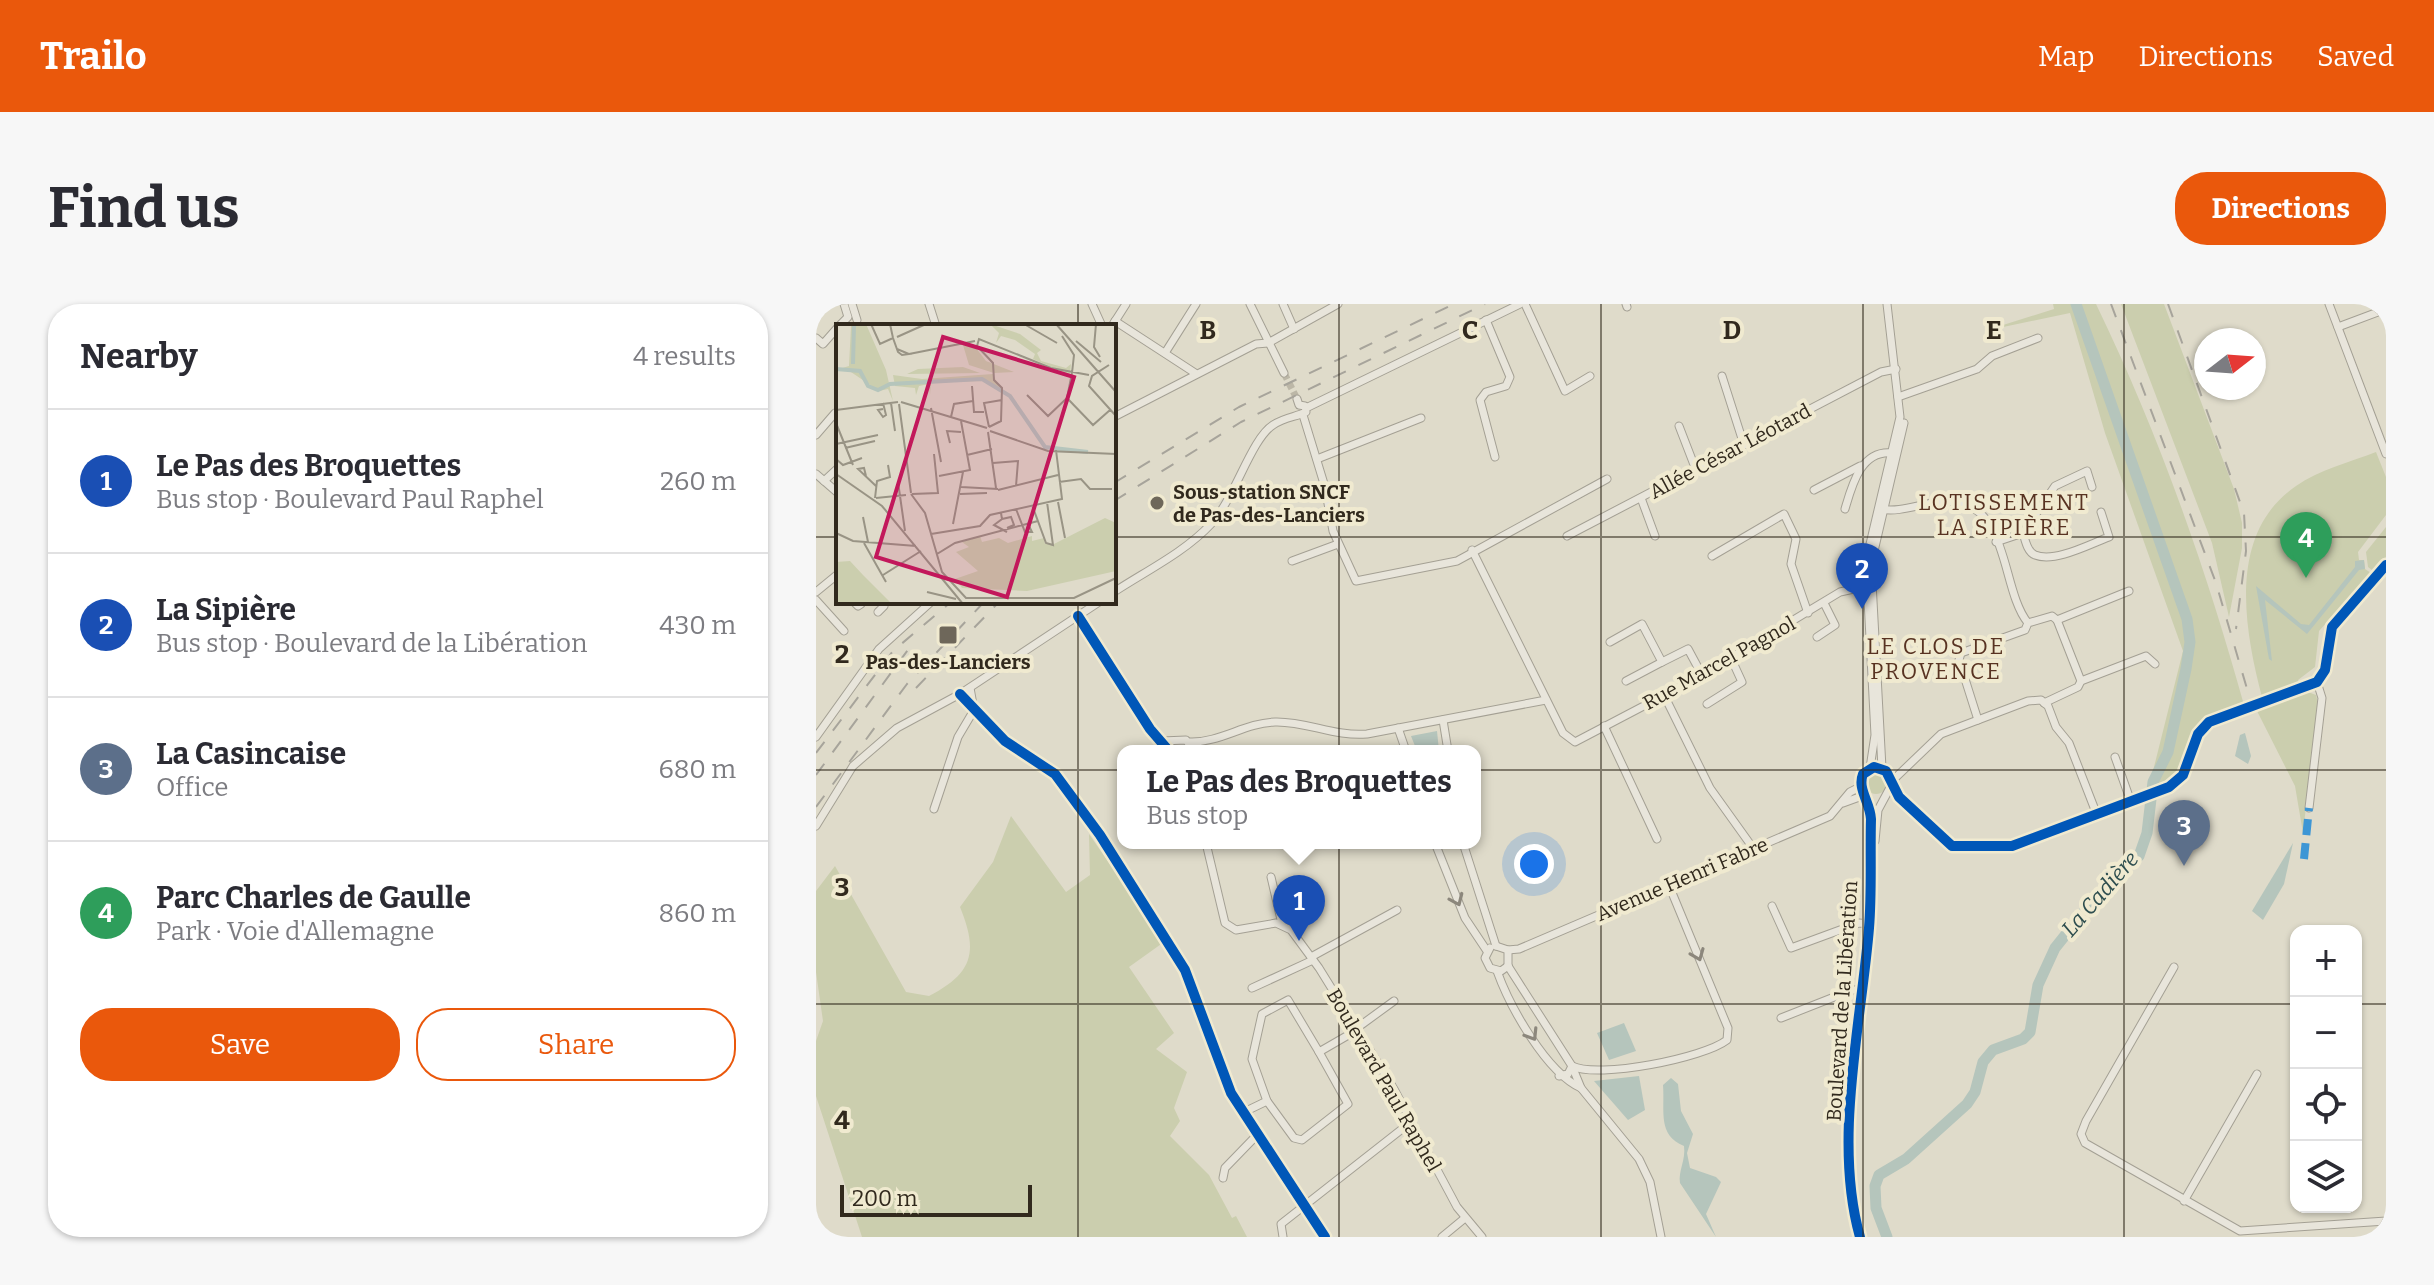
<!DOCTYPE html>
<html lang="en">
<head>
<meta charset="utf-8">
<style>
	:root { --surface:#fff; --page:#f7f7f7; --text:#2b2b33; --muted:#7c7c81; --line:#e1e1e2; --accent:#ea580c }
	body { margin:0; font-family:Bitter,serif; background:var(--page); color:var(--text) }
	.controls { position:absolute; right:24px; bottom:24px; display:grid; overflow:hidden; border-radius:16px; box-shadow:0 2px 6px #0004 }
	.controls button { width:72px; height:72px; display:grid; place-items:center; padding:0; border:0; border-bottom:2px solid var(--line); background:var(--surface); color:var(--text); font:40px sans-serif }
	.compass { position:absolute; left:1378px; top:24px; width:72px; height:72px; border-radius:50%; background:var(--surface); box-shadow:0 2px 6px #0004; rotate:73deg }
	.scale { position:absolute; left:24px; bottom:20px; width:192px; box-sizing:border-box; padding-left:8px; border:4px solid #31291d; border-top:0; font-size:22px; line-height:28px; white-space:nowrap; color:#31291d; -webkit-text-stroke:6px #f0ead0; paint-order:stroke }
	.you { position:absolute; left:718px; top:560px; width:28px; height:28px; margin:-20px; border:6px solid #fff; border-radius:50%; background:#1a73e8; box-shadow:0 0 0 12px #1a73e833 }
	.badge { display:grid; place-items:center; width:52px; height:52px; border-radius:50%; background:var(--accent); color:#fff; font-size:26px; font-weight:700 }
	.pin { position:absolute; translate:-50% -66px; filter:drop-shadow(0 2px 4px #0008) }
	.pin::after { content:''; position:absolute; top:42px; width:28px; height:24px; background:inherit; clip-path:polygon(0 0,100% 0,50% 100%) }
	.popup { position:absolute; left:301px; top:441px; width:364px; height:104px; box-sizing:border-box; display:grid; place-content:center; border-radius:16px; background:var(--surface); filter:drop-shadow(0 2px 6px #0005); font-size:26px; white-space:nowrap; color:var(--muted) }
	.popup b { font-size:30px; color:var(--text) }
	.popup::after { content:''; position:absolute; left:50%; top:100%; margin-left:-16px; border:16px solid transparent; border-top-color:var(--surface) }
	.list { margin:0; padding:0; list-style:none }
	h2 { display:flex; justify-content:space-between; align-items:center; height:104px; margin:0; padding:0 32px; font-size:34px }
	h2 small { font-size:26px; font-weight:400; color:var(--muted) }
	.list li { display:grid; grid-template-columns:52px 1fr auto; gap:24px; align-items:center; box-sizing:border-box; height:144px; padding:0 32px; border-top:2px solid var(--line) }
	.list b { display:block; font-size:30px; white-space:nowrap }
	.list p { margin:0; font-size:26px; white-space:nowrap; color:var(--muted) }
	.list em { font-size:26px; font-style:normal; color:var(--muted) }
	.actions { display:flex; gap:16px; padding:24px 32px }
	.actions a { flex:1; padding:18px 0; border:2px solid var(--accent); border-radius:32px; text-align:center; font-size:28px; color:var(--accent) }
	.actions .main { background:var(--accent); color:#fff }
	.icon { flex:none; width:44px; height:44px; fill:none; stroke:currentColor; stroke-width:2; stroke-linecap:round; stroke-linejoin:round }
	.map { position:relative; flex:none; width:1570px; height:933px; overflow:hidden; border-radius:32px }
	header { display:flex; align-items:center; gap:48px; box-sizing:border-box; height:112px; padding:0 40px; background:var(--accent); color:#fff }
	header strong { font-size:38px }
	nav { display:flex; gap:44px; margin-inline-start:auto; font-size:28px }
	.intro { display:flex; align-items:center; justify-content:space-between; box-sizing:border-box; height:192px; padding:0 48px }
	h1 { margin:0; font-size:56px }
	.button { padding:20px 36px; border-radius:32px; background:var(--accent); color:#fff; font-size:28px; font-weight:700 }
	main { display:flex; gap:48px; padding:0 48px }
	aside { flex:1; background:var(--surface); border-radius:32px; box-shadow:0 2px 6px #0004 }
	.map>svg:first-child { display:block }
</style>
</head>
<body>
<header>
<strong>Trailo</strong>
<nav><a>Map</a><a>Directions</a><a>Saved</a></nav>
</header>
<div class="intro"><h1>Find us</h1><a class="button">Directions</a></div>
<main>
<aside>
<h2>Nearby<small>4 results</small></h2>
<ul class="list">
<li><span class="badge" style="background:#1a4fb4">1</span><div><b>Le Pas des Broquettes</b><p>Bus stop · Boulevard Paul Raphel</p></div><em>260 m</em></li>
<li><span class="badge" style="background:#1a4fb4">2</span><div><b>La Sipière</b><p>Bus stop · Boulevard de la Libération</p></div><em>430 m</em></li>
<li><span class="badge" style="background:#5c6f8a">3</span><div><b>La Casincaise</b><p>Office</p></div><em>680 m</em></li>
<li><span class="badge" style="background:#2e9e5b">4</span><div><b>Parc Charles de Gaulle</b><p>Park · Voie d'Allemagne</p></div><em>860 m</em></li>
</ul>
<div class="actions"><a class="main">Save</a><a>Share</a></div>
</aside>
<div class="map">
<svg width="1570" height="933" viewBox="0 0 1570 933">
	<rect width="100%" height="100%" fill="#dfdbca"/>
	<!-- green -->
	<g fill="#cbceae">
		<path d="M1237,0H1280C1342,128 1390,264 1428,401C1415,405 1398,409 1387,417C1360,440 1381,469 1339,485L1333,483L1367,347L1289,129L1254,9L1168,27L1238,5Z"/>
		<polygon points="1305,0 1348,0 1418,185 1426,219 1426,244 1413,313 1396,239"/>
		<path d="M1560,148L1570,173V211L1542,248L1543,256H1548L1549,265L1555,269L1503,327L1499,363L1482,376L1484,382L1446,393C1428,324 1411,229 1480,182C1503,166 1534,158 1560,148Z"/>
		<polygon points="1570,223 1570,256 1560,269 1552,263 1550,248"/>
		<polygon points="1492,388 1500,391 1502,399 1487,529 1479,482 1440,405"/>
		<circle cx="1060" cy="479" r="11"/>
		<path d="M195,512L250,588L274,571L273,530L348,638L313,663L358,729L340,745L371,768L358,804L364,817L354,832L393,871L416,914L420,912L431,933H46L0,792V737L7,717L0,668V587L19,562L90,688L113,692C158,669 162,647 144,603L177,558Z"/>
	</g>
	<!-- water -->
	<g fill="#b5c5bc">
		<polygon points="1548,256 1549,265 1543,266 1491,330 1449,296 1456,357 1453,355 1440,282 1485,320 1493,321 1539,263 1539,257"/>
		<polygon points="621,427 623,447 601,447 595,432"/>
		<polygon points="1429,429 1435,452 1432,460 1419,452 1424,431"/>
		<polygon points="1477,539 1468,580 1447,616 1436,607"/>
		<polygon points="808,719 820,747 793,756 781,729"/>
		<polygon points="823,772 829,806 812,816 778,777"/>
		<path d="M855,774L862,780L865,807L877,830L871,849L874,864L900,873L905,878L890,910L900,933L864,879C862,867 870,856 868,842C841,831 849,807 847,781Z"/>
	</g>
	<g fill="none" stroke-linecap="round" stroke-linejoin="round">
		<!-- river -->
		<polyline stroke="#b5c5bc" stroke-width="11" points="1071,933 1060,904 1059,882 1063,871 1090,855 1151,800 1159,788 1167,758 1177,746 1207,735 1214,728 1222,681 1239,644 1283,589 1323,552 1331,529 1337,478 1352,448 1370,365 1374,338 1371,315 1260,0"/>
		<!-- minor-tunnel -->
		<polyline stroke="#bcb7a7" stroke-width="7" stroke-dasharray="7 3.5" stroke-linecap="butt" points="468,69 481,95"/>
		<defs>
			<g id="minor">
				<polyline points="36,0 41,16"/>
				<polyline points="113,0 120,22"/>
				<polyline points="276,0 286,22"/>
				<polyline points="434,0 468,69"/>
				<polyline points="467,0 478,25"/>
				<polyline points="709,0 749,87 774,72"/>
				<polyline points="810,0 811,3"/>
				<polyline points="1513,0 1570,150"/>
				<polyline points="670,16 694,73 690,82 670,88 664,96 679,153"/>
				<polyline points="299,17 379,69"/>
				<polyline points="23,22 32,13 28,0"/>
				<polyline points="296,22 310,0"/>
				<polyline points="1522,23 1570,5"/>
				<polyline points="0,34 7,40 22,23"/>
				<polyline points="349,49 380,0"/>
				<polyline points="906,72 928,141"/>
				<polyline points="1082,93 1161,65 1176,52 1222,34"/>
				<polyline points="490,104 704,0"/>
				<polyline points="487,111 509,183 517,227 540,277 641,257 791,175"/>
				<polyline points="298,113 440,40 452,39 522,0"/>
				<polyline points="863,122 880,166"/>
				<polyline points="0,131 19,109"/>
				<polyline points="501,155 605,114"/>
				<polyline points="0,170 22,189"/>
				<polyline points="8,177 22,164"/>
				<polyline points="998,186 1044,162"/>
				<polyline points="825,194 839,232"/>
				<path d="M1029,205C1036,181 1045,145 1077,149"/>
				<path d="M1064,205C1091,210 1115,193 1144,199C1193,209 1186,287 1212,319"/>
				<path d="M1207,229C1209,235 1211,248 1219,251C1239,259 1274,240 1293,233L1285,208"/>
				<polyline points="751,232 1065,68 1080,65"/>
				<polyline points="1180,238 1207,229 1239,182 1271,167 1276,183"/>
				<polyline points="656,246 747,429 759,438 883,373 1024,288 1056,281"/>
				<polyline points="896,252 968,210 980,235 975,260 992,309"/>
				<polyline points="476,257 522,240"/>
				<polyline points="0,288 22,270"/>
				<path d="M298,288C330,267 369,248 395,220C419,194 435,135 457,121C469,113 480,113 490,108L489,102L483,101L481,95"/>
				<polyline points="0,296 28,327"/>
				<polyline points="38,298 42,302 45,300"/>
				<polyline points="62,308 68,302 64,298"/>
				<polyline points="262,312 334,425 353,447"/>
				<polyline points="1241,316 1265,377"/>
				<polyline points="1001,333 1019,321 1008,299"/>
				<polyline points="794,338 826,320 846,358 872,345 886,371"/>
				<polyline points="810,377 846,358"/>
				<polyline points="154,384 158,406"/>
				<polyline points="144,390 189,437 239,470 284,531 369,666 415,789 509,933"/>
				<polyline points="848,391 894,484 937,544"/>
				<polyline points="1228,399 1262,383 1265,377 1330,352 1339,360"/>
				<polyline points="891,400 926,378 915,354"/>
				<polyline points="627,416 632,447"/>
				<polyline points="1162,416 1143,356 1145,349 1209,326 1212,319 1236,312 1241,316 1313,287"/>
				<polyline points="788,422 841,535"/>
				<polyline points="582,424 590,447"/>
				<polyline points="0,433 63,345 115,298"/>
				<polyline points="346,437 370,436 378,447"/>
				<path d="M374,438C403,439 429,419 459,418C490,417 519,433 551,430L730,396"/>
				<polyline points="1299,453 1315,498"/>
				<polyline points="1054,464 1059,431 1050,257 1084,113 1071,0"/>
				<polyline points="1066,464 1055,260 1088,119"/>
				<polyline points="1076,477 1125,430 1212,397 1225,396 1232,402 1240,423 1253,439 1281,511"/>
				<polyline points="1027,499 1049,491"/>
				<polyline points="1493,504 1506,394 1501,378"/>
				<polyline points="118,505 142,433 158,406"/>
				<polyline points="0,522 37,462 81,424 144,390 283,298"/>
				<polyline points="1059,537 1062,506 1076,480"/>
				<polyline points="390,539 409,619 420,626 460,619 475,626 503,664 578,785 641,903 666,933"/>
				<polyline points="619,539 649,614 671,647"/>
				<polyline points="647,539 680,642"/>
				<polyline points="455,573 466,620"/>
				<polyline points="956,602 975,644 1043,619 1054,620"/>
				<polyline points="680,642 692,646 692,662"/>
				<polyline points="674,644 669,654 674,664 685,667 692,662"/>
				<polyline points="692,646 703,645 1014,512 1034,488 1044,483"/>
				<polyline points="495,653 581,606"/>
				<polyline points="692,662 756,762 765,784 823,855 834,878 845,933"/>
				<polyline points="1358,663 1270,817 1265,830 1269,839 1424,927 1570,917"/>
				<path d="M681,667C694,703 730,768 765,784"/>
				<polyline points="436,684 497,656"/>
				<polyline points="965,714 1036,686 1047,686"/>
				<polyline points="541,724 578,697"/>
				<path d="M743,772L752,770L756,762C782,775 888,754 911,736L912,724L852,579"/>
				<polyline points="451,797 478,834 486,836 532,800 503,748"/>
				<polyline points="426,809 451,797 436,755 446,710 472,696 503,748 541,726"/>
				<polyline points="407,874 409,864 441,831"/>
				<polyline points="1368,897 1441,770"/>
				<polyline points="467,933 465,920 595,818"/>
				<polyline points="626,933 649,914"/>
				<path d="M1044,933C1017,838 1045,721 1053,624C1056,588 1054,551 1055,515C1054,498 1041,485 1047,470L1058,463L1070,467L1083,493L1136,542H1196L1353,483L1367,471L1382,430L1393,418L1501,378L1509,366L1516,323L1570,261"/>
			</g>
		</defs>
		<!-- minor casing -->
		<use href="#minor" stroke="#a4a094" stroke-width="9"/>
		<!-- minor -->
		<use href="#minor" stroke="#e8e5db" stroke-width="7"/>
		<!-- rail -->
		<g stroke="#a7a49b" stroke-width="2" stroke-dasharray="14 14" stroke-linecap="butt">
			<polyline points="1295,0 1400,279 1434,395"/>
			<polyline points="1352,0 1428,209 1430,247 1420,325"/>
			<polyline points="298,179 423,103 638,0"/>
			<polyline points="298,197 425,118 669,0"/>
			<polyline points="100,384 183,298"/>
			<polyline points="0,449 77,347 135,298"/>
			<polyline points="0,471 97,339"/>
			<polyline points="0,503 91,380 168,298"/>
		</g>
		<!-- quiet -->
		<polyline stroke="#3d96d5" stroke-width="8" stroke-dasharray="16 8" stroke-linecap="butt" points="1488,555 1493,504"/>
		<defs>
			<g id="cycleway">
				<polyline points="262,312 334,425 353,447"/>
				<polyline points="144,390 189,437 239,470 284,531 369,666 415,789 509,933"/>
				<path d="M1044,933C1017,838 1045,721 1053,624C1056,588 1054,551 1055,515C1054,498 1041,485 1047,470L1058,463L1070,467L1083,493L1136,542H1196L1353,483L1367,471L1382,430L1393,418L1501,378L1509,366L1516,323L1570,261"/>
			</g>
		</defs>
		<!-- cycleway casing -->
		<use href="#cycleway" stroke="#f0ead0" stroke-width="15"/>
		<!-- cycleway -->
		<use href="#cycleway" stroke="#0057b8" stroke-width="10"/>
	</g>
	<!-- one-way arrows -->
	<defs><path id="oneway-chevron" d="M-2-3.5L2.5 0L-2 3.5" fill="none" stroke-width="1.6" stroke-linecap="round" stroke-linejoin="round" transform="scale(2)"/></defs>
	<g stroke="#8c877c">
		<use href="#oneway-chevron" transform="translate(641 596) rotate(66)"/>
		<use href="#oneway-chevron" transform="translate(882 651) rotate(68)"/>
		<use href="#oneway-chevron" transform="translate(716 731) rotate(58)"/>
	</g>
	<!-- grid -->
	<path fill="none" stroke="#31291d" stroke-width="2" stroke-opacity="0.55" d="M262,0V22M523,0V933M785,0V933M1047,0V933M1308,0V933M0,233H22M298,233H1570M262,298V933M0,466H1570M0,700H1480M1540,700H1570"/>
	<!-- markers -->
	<g fill="#6e675a" stroke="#f0ead0" stroke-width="3">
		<circle cx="341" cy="199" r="8"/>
		<rect x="122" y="321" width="20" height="20" rx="4"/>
	</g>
	<g text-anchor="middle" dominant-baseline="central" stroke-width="8" stroke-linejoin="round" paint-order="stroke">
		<!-- street labels -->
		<g font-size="20" fill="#31291d" stroke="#f0ead0">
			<text transform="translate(914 147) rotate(-28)">Allée César Léotard</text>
			<text transform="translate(903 359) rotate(-29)">Rue Marcel Pagnol</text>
			<text transform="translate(866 575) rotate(-23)">Avenue Henri Fabre</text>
			<text transform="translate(1026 697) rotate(-86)">Boulevard de la Libération</text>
			<text transform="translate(568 776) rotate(60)">Boulevard Paul Raphel</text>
		</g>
		<!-- poi labels -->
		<g font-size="20" font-weight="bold" fill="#31291d" stroke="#f0ead0" text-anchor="start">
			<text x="357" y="188">Sous-station SNCF<tspan x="357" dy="23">de Pas-des-Lanciers</tspan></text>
			<text x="132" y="358" text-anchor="middle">Pas-des-Lanciers</text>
		</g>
		<!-- neighbourhood labels -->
		<g font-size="22" letter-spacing="2" fill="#583322" stroke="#f0ead0">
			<text x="1188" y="198">LOTISSEMENT<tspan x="1188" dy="25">LA SIPIÈRE</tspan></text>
			<text x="1120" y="342">LE CLOS DE<tspan x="1120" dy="25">PROVENCE</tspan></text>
		</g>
		<!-- water labels -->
		<g font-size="22" font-style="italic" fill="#2e4e4f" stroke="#f0ead0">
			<text transform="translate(1284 590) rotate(-49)">La Cadière</text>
		</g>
	</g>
	<!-- overview -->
	<g transform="translate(20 20)">
		<rect width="280" height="280" fill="#dfdbca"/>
		<path d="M10,0H30L50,46L57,77L52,65L43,67L12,46H0L13,42L15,2ZM154,0L184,10L205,26L201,29L205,37L230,44L235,40L234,51L197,35L199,30L179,16L165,12L160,19L163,9ZM137,20L150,37L178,48L158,49L133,41L127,21ZM127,43L144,49L71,50L82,45ZM157,50L165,67L147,57L95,58L94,71L93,60L83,62L80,71L79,64L59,62L57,51L86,55ZM269,194L280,199V247L191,267L126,264L119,255L142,247L120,228L133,223L126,218L144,212L146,218L163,214L172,219L196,212V217L208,214L209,220H218ZM14,237L27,251L56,280H0V238Z" fill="#cbceae"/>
		<path fill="none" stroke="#b5c5bc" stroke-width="4" d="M17,40L18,1M0,45L24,47L32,62L42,66L54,60L146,55L174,72L209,123L252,128"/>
		<path fill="none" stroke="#999485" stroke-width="2" d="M35,0L44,20L57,14M54,0L57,14L62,28L66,31L73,30L61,25M188,0L221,19M220,0L280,68M260,0L258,23L264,33M226,12L238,31L236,49M61,13L90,0M240,17L265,38M141,22L143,15L215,44L253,51M141,22L157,39L158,56L166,64L165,97L153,103M73,30L139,17M273,41L256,52L253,62L280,92M136,62L138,88H148M191,71L212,92L231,74L236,49M231,74L257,101L274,86M65,78L151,104M47,79L50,91L47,93L42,86L47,85M55,79L59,107M63,80L75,169M95,84L105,138M0,86L62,78M115,93L118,80L137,77M0,99L17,141M153,103L148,79L166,76M154,107L212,127L280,130M152,108L160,164M114,119L111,107L125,108M0,120L42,111M9,124L39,117M131,131L156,125M0,135L7,141L26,134M157,139L182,137L180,162M0,150L46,182L127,280M30,152L28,144L22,145L40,162M103,152L134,146L125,97M62,158L69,207M223,158L245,155L254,165H276M125,163L162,165M162,166L222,151M75,170L89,189L106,248L130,274H238L280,254M76,170L102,169L98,130M124,170L151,169M39,174L41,157L54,153L52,141M40,174L70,171M222,178L229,214M196,181L210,219L217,221L211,178M180,185L189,208H196L193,202M165,189L166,195L158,201L171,208M27,193L32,218M166,195L175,193L178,201L171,204M117,200L127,148M0,209L17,217L80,222M95,210L144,202L154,191L226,175L220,126M28,219L50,258M101,230L119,219L202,197M47,251L85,227M91,268L120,275"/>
		<path fill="#c2185b" fill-opacity="0.15" stroke="#c2185b" stroke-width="4" d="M107,13L238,53L171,273L40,233Z"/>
		<rect width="280" height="280" fill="none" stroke="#31291d" stroke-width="4"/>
	</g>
	<g font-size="26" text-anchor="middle" font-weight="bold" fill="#31291d" stroke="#f0ead0" stroke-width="8" stroke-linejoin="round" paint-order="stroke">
		<text x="392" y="35">B</text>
		<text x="654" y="35">C</text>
		<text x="916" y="35">D</text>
		<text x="1178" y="35">E</text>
		<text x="26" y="359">2</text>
		<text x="26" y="592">3</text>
		<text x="26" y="825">4</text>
	</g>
</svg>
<div class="controls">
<button>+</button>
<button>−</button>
<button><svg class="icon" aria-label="locate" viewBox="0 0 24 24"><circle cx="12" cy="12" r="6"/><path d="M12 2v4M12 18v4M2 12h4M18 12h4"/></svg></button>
<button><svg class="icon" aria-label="layers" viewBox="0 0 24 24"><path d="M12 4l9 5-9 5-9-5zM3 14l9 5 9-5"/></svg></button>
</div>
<svg class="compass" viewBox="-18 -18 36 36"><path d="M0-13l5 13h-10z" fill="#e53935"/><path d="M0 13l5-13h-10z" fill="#7c7c81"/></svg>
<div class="scale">200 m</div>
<div class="you"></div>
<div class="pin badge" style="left:483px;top:637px;background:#1a4fb4">1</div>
<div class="popup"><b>Le Pas des Broquettes</b>Bus stop</div>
<div class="pin badge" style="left:1046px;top:305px;background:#1a4fb4">2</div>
<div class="pin badge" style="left:1368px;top:562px;background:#5c6f8a">3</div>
<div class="pin badge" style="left:1490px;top:274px;background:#2e9e5b">4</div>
</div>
</main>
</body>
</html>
